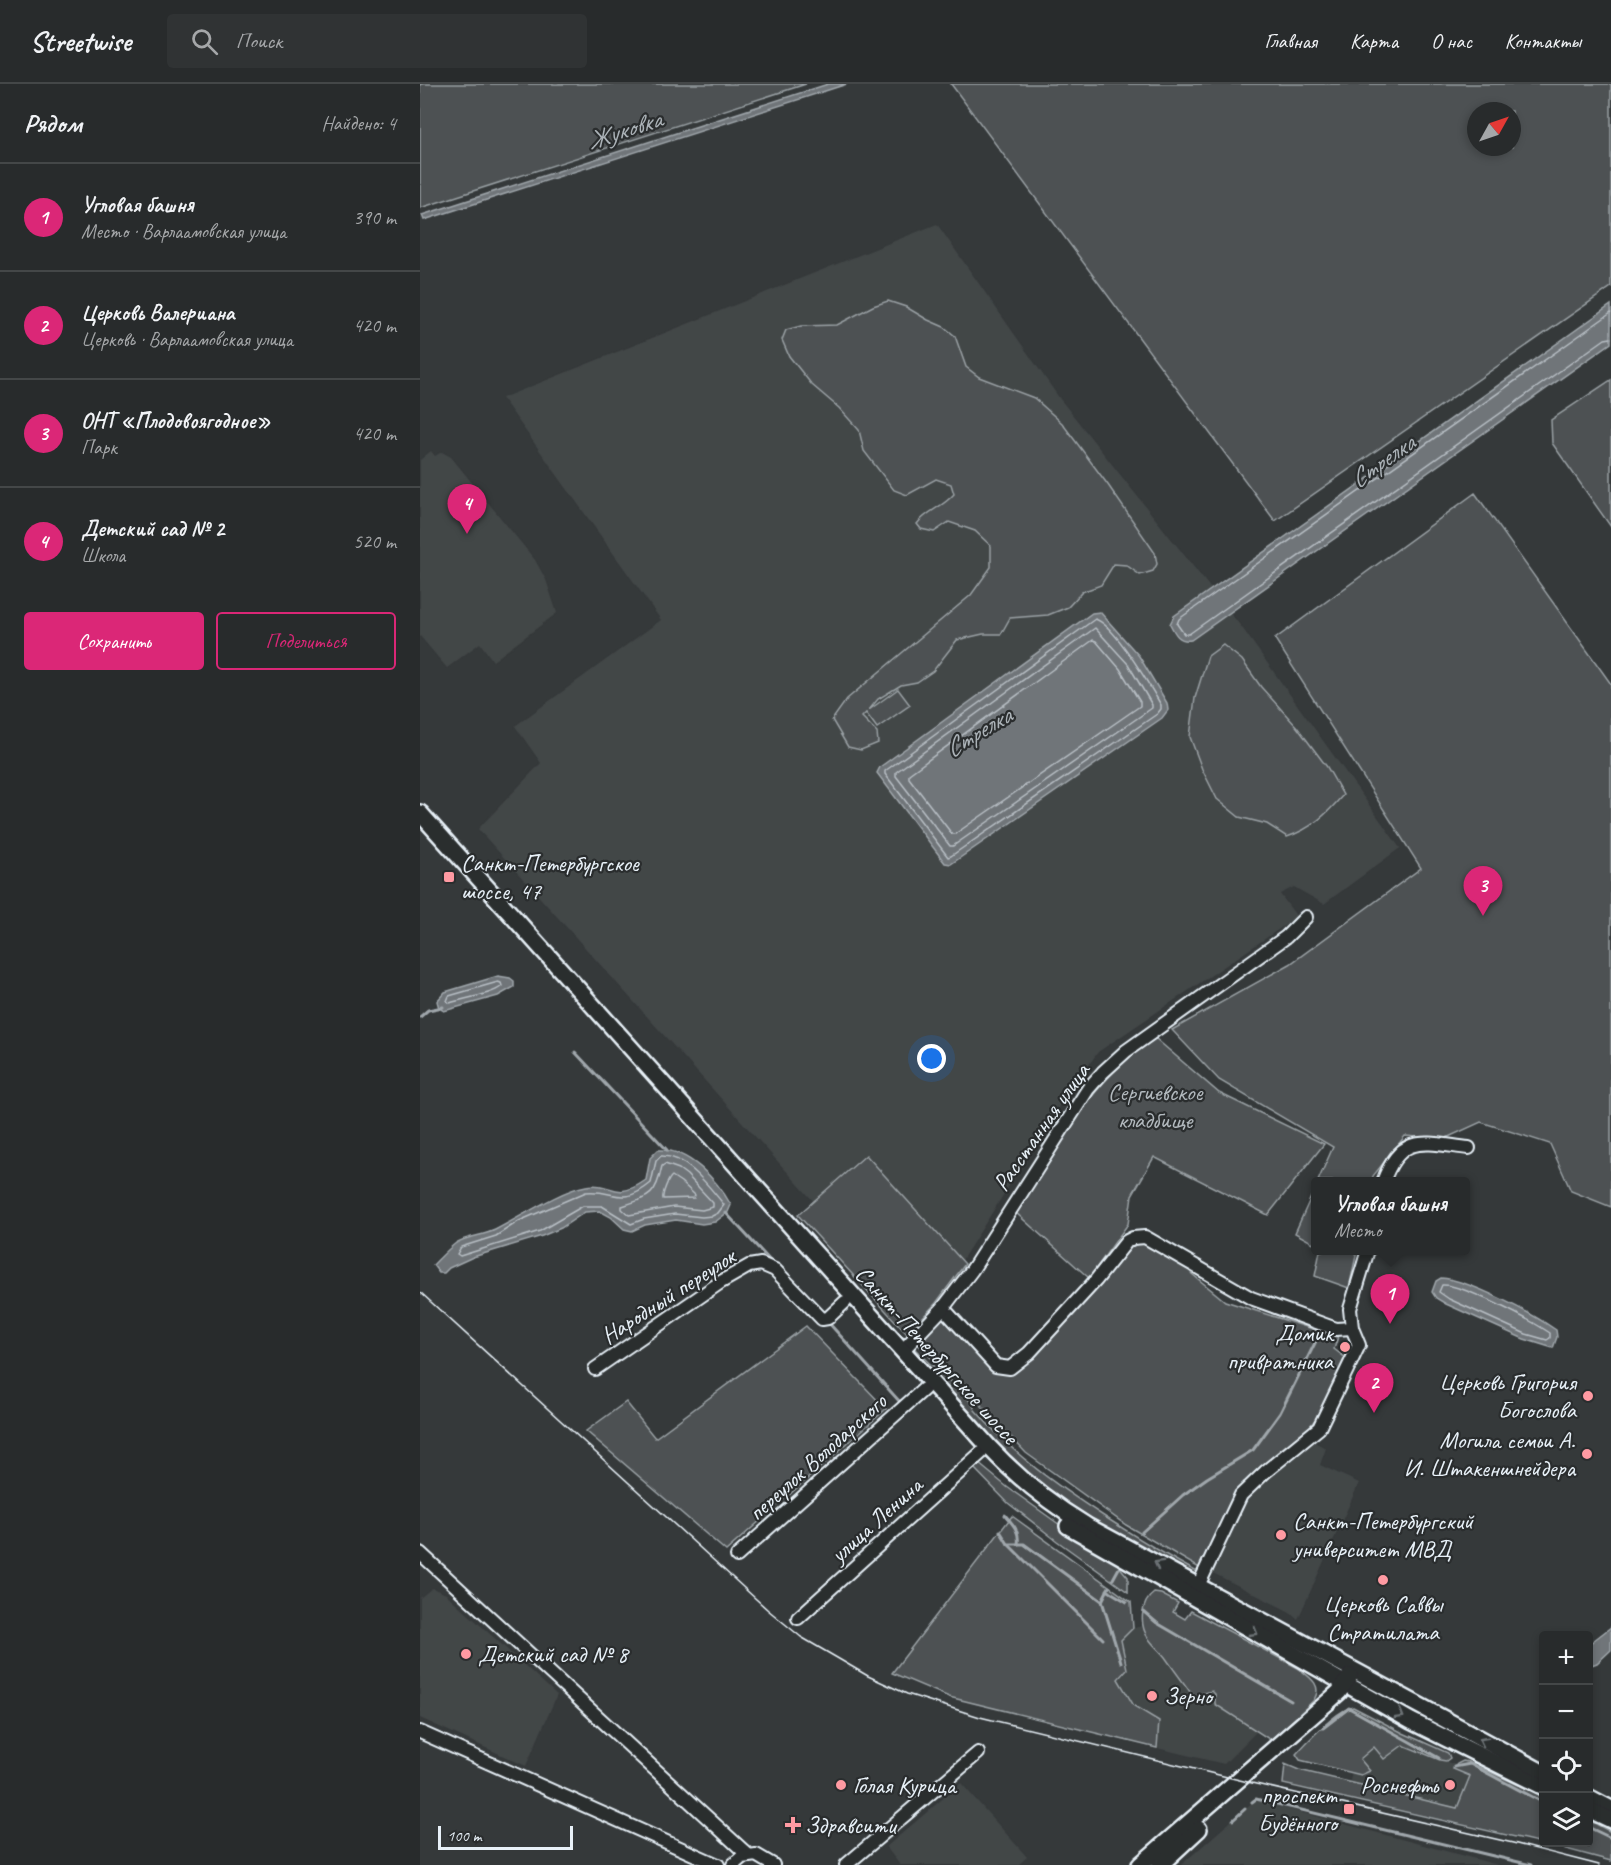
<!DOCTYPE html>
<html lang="ru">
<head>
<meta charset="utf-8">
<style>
	:root { --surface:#282b2c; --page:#303334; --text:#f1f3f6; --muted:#a5a7a9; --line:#444748; --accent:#db2777 }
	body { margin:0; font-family:Caveat,sans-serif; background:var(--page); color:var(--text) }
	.controls { position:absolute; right:18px; bottom:18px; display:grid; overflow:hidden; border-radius:6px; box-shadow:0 3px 9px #0003 }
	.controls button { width:54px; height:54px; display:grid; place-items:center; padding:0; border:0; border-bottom:2px solid var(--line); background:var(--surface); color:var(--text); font:30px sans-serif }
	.compass { position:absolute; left:1047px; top:18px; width:54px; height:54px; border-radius:50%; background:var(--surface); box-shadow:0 3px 9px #0003; rotate:50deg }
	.scale { position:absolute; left:18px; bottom:15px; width:135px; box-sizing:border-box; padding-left:6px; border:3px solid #e8f1f8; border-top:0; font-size:16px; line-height:21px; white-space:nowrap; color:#e8f1f8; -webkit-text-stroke:4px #2a2d2e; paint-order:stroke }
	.you { position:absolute; left:512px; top:975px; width:21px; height:21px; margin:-15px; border:4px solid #fff; border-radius:50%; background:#1a73e8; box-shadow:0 0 0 9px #1a73e833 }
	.badge { display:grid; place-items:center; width:39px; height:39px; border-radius:50%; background:var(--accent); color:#fff; font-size:20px; font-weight:700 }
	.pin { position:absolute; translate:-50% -50px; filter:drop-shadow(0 2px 3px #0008) }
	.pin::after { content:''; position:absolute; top:32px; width:21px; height:18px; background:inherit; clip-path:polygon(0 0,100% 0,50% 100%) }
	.popup { position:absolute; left:891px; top:1093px; width:159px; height:78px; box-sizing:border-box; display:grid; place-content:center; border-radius:6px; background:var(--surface); filter:drop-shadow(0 2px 4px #0005); font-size:20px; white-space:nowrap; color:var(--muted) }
	.popup b { font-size:22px; color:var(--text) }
	.popup::after { content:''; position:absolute; left:50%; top:100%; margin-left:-12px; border:12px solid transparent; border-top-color:var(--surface) }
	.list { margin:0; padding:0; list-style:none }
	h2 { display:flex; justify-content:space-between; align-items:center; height:78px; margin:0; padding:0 24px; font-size:26px }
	h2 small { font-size:20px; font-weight:400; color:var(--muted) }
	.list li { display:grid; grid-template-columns:39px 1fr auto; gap:18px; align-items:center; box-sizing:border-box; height:108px; padding:0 24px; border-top:2px solid var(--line) }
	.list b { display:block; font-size:22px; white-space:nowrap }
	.list p { margin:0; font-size:20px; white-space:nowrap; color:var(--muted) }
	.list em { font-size:20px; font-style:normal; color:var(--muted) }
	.actions { display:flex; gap:12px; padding:18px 24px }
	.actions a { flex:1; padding:14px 0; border:2px solid var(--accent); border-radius:6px; text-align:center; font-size:21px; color:var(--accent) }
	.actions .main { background:var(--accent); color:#fff }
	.icon { flex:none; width:33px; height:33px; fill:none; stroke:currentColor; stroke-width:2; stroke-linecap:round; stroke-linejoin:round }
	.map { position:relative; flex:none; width:1191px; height:1781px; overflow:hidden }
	header { display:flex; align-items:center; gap:36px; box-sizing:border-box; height:84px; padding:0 30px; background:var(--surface); border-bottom:2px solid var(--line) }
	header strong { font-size:28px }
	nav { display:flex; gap:33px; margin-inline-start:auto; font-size:21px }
	.search { width:420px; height:54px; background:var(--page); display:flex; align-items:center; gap:15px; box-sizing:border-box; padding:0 21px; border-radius:6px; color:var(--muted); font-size:22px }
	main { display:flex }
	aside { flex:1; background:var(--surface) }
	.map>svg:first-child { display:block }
</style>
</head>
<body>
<header>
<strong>Streetwise</strong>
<div class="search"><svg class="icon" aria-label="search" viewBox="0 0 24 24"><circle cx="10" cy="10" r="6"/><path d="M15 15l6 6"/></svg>Поиск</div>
<nav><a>Главная</a><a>Карта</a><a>О нас</a><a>Контакты</a></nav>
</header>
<main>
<aside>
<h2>Рядом<small>Найдено: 4</small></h2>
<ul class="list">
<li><span class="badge">1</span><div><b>Угловая башня</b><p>Место · Варлаамовская улица</p></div><em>390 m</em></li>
<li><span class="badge">2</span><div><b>Церковь Валериана</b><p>Церковь · Варлаамовская улица</p></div><em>420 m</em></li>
<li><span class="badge">3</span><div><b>ОНТ «Плодовоягодное»</b><p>Парк</p></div><em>420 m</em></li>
<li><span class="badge">4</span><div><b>Детский сад № 2</b><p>Школа</p></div><em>520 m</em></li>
</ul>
<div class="actions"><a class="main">Сохранить</a><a>Поделиться</a></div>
</aside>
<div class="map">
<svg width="1191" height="1781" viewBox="0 0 1191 1781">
	<rect width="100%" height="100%" fill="#35393a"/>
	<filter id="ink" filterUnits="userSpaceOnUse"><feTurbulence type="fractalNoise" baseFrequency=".0167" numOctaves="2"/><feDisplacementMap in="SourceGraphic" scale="12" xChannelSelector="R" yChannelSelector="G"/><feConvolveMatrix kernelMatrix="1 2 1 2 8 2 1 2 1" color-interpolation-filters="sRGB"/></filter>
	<g filter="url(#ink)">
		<!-- built -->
		<g fill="#424647">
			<polygon points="517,140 640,315 823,545 980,764 904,820 874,803 860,810 877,833 678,968 594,1085 596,1091 542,1176 497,1232 58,745 121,679 95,642 241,536 82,314"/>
			<polygon points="11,367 15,372 22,368 31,373 115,476 126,496 137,529 73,577 60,559 27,584 0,552 0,376"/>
			<polygon points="886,1358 894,1358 906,1364 900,1381 939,1399 878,1535 870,1528 791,1488 824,1414 848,1391 874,1375"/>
			<polygon points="12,1504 26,1510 137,1611 106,1682 0,1634 0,1514"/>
			<polygon points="723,1542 728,1554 741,1568 796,1610 795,1620 837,1647 804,1680 737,1664 739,1637 714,1622 698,1595 707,1585 701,1556 713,1544"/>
			<polygon points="952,1660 983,1660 1055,1689 1040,1727 929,1700 937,1672"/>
			<polygon points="541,1699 607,1773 598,1781 480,1781 466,1763"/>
			<polygon points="835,1716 1078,1781 761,1781"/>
		</g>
		<!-- green -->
		<g fill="#4d5152" stroke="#9aa1a5" stroke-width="1.5" fill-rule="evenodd">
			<polygon points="0,0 386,0 0,124"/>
			<path d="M531,0H1191V203L855,437ZM1056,27H1092V63H1056Z"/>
			<path d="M468,217L486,223L508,236L524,243L535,252L546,283L559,293L614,314L642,339L688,401L735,469L737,480L733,487L720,491L706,481L694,480L681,501L662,508L648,523L628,531L590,534L581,550H563L537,556L513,587L497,598L481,601L458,615L449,626L478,605L490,621L457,644L446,629L442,633L457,648L458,659L441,666L428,663L412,636L427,615L551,511L571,483V462L555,447L529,438L514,448L501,445L497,440C508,426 522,424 534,410L531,400L516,395L487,411L474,406L444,367L439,346L419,324L392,301L369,272L362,256L366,246L381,242L417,241L453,222Z"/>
			<polygon points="1191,296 1191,443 1132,359 1131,336"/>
			<polygon points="1055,409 1191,600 1191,1123 1151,1107 1130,1060 1061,1038 1024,1055 985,1052 953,1092 952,1097 898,1097 913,1063 799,996 752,946 870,880 1001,784 855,555"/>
			<path d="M803,561L822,576L841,603L877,643L907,683L923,711C907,730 891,745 867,753L847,740L819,733L797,715L782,685L770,653L775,614L788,572Z"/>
			<path d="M735,954L799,1009L904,1060L848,1131L734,1073L712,1111L708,1140L669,1194L594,1127C632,1069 676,990 735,954Z"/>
			<polygon points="446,1071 545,1180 516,1219 487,1250 378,1131"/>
			<polygon points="895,1104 895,1160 875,1149"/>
			<polygon points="724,1157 762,1177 772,1190 805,1217 918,1253 914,1265 927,1275 902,1326 883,1352 879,1352 879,1357 826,1398 824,1398 781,1485 706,1441 606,1369 528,1286 510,1273 496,1258 521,1230 575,1284 595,1287 707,1163 715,1158"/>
			<polygon points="900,1167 937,1167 929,1204 895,1192"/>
			<polygon points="386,1242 466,1325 306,1467 166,1347 206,1318 235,1354"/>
			<path d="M493,1263L510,1280L518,1285L552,1319L555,1326C596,1373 633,1399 685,1433C716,1453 747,1472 779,1489L776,1496L667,1437L593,1381L491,1267Z"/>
			<polygon points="558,1379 587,1403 647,1446 693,1475 708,1493 708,1508 637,1457 588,1419 553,1383"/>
			<polygon points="592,1432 711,1518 713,1544 701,1556 707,1585 698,1595 714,1622 739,1637 737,1664 529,1613 472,1589"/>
			<path d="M734,1509L741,1510L758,1519L753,1528L765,1535L771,1527L878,1584C890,1593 904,1602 893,1617L853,1655H849L795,1620V1610L792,1607L773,1612C764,1599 754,1586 745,1573C740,1567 734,1562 729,1555C719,1542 720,1519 734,1509Z"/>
			<path d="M933,1623L983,1649L1028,1669L1030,1674L1026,1677L1020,1676L983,1661L964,1675L954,1663L940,1675L950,1687L941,1691L880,1676L876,1670C887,1658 917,1625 933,1623Z"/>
			<polygon points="1043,1677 1048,1678 1123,1712 1124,1758 1168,1758 1169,1736 1191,1748 1191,1777 1135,1762 863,1700 865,1680 879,1686 1037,1724 1050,1692 1033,1685 1037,1680"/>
		</g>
		<!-- water -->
		<g fill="#707579" stroke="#a0a7ac" stroke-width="1.5">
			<polygon points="408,0 427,0 4,136 2,131"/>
			<path d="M1191,221V259L771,556C759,558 755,550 750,540L754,532Z"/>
			<polygon points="680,528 719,572 747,619 748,626 742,634 531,780 525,779 457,689 460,683 672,529"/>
			<polygon points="78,892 90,894 94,897 94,903 78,912 24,927 19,924 17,917 25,908"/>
			<path d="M238,1066C268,1064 297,1096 311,1121L308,1128L295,1138L282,1140L256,1136L225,1141L212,1147L204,1145L191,1133L180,1127L165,1128L141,1144L122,1152L53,1173L29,1184L24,1189H19L13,1181C20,1174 28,1165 36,1159C47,1152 63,1152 75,1146C99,1134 141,1106 166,1102C194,1097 193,1119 226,1096L230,1074Z"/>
			<path d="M1021,1194C1050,1196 1111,1229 1136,1246L1137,1253L1133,1264L1104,1255L1026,1220L1016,1214L1012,1208L1016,1197Z"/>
			<polygon points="1191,1543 1191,1566 1177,1579 1169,1582 1169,1560"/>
		</g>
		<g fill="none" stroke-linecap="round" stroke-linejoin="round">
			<!-- shore -->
			<g stroke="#b8bfc5" stroke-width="1.5">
				<polyline points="1191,229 759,535 757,540 764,550 769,550 1185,255 1191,254"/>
				<path d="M675,535C694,540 730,602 741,621V625L737,630L531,772L528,773L465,690V687Z"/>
				<polygon points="675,544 708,580 732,621 732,624 533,762 530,762 476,692 476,688"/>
				<polygon points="673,556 676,557 700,585 720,618 720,622 535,750 532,750 489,694 489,690"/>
				<path d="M78,898L81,899L82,902C72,911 44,914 30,919L27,917L29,912Z"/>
				<path d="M241,1072C265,1071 287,1100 301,1117L304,1121L298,1129L292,1132L282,1133L255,1130L224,1135L211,1140L182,1122H163L120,1147L40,1172L37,1170L41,1163L76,1152L99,1137L166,1108C195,1105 201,1124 231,1099L236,1077Z"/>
				<path d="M245,1080L259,1085L267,1091L293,1119V1123L282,1126L254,1123L209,1131L202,1125V1122C230,1113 236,1112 242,1082Z"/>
				<path d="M252,1092L261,1098L275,1111L274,1114L243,1115C242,1110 248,1095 252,1092Z"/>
				<path d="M1022,1201C1041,1199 1112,1237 1130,1249V1254L1127,1256L1106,1250L1029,1215L1019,1208Z"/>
			</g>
			<!-- stream -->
			<g stroke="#a0a7ac" stroke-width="3">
				<polyline points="0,933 8,926 23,923"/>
				<polyline points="155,968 247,1066"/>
				<polyline points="306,1129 354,1181"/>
				<polyline points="407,1237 480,1318"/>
				<path d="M585,1431C593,1440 600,1447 598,1460"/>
				<polyline points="580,1447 588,1460 683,1555"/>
				<polyline points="722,1448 763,1411 787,1394 833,1366 860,1329 896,1257"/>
				<polyline points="588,1460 604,1460 682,1517"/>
				<polyline points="693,1495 699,1484"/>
				<polyline points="689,1503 682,1517 701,1578"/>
				<polyline points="687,1506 707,1518"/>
				<polyline points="724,1528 737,1539 871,1617"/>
				<polyline points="903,1644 929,1624 1019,1674"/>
				<polyline points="1034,1683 1050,1680 1124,1719"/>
				<polyline points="832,1718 836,1715 1111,1781"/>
				<polyline points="813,1736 825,1725"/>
				<polyline points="1168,1743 1191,1754"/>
			</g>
			<defs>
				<g id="minor">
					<path d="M963,1098C981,1048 1005,1059 1049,1064"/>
					<polyline points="523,1224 576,1282 590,1284 609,1269 676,1196 707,1157 713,1154 725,1153 831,1214 916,1245 932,1244"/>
					<polyline points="482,1267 523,1224 552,1186 668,1005 683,988 706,967 866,853 886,833"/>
					<polyline points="175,1285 301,1198 329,1182 341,1180 355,1186 402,1235 408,1234 425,1218"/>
					<polyline points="0,1469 328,1771"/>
					<polyline points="317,1472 504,1305"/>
					<polyline points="778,1502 821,1411 845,1388 899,1344 939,1261 932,1244 930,1225 948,1166"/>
					<polyline points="378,1534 561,1369"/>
					<polyline points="0,1648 298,1781"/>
					<polyline points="313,1781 322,1773 336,1771 353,1781"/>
					<polyline points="426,1781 558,1669"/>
				</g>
				<g id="major">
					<path d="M0,729L569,1363C598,1394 631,1420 667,1442L1124,1689"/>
					<polyline points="648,1442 991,1637 1124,1703"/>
					<polyline points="1168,1713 1191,1725"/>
					<polyline points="1168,1725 1191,1736"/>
					<polyline points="720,1781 909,1617 919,1608 930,1592"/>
					<polyline points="740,1781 779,1745"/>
				</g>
			</defs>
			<!-- minor casing -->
			<use href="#minor" stroke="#e8f1f8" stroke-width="16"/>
			<!-- major casing -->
			<use href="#major" stroke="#e8f1f8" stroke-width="20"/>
			<!-- minor -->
			<use href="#minor" stroke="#2a2d2e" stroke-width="12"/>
			<!-- major -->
			<use href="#major" stroke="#2a2d2e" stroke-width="15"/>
			<!-- tram -->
			<polyline stroke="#e8f1f8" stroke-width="1.5" points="0,1208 348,1526 381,1553 448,1592 487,1610 560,1633 836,1700 1093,1759 1179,1781"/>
		</g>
		<!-- one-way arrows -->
		<defs><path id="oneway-chevron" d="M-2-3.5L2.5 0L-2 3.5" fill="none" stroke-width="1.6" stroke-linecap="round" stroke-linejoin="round" transform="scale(1.5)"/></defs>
		<g stroke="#6c7275">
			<use href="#oneway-chevron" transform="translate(738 1480) rotate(-151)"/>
			<use href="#oneway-chevron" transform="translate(834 1548) rotate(30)"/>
			<use href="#oneway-chevron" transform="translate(980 1631) rotate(30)"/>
			<use href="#oneway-chevron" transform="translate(1063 1657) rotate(-152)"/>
		</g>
	</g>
	<!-- markers -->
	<g fill="#ff9aa2" stroke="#2a2d2e" stroke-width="2">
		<rect x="23" y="787" width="12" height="12" rx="3"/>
		<circle cx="925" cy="1263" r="6"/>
		<circle cx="1168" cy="1312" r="6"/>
		<circle cx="1167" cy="1370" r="6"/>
		<circle cx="861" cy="1451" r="6"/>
		<circle cx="963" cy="1496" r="6"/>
		<circle cx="46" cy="1570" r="6"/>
		<circle cx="732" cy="1612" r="6"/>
		<circle cx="421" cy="1701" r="6"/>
		<circle cx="1030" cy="1701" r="6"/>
		<rect x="923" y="1719" width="12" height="12" rx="3"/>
		<path d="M370 1732h6v6h6v6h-6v6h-6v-6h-6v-6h6z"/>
	</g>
	<g text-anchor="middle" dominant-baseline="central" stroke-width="4.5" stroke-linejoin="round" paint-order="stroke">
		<!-- poi labels -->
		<g font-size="24" fill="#e8f1f8" stroke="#2a2d2e" text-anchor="start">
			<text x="41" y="779">Санкт-Петербургское<tspan x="41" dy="28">шоссе, 47</tspan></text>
			<text x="913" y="1249" text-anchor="end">Домик<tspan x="913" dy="28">привратника</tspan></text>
			<text x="1156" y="1298" text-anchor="end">Церковь Григория<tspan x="1156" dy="28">Богослова</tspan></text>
			<text x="1155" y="1356" text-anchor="end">Могила семьи А.<tspan x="1155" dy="28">И. Штакеншнейдера</tspan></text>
			<text x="873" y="1437">Санкт-Петербургский<tspan x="873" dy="28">университет МВД</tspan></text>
			<text x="963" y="1520" text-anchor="middle">Церковь Саввы<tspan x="963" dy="28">Стратилата</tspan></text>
			<text x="58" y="1570">Детский сад № 8</text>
			<text x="744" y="1612">Зерно</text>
			<text x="433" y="1701">Голая Курица</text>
			<text x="1018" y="1701" text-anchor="end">Роснефть</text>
			<text x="917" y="1711" text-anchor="end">проспект<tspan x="917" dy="28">Будённого</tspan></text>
			<text x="385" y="1741">Здравсити</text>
		</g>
		<!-- park labels -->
		<g font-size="24" fill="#b2b9be" stroke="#2a2d2e">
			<text x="735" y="1008">Сергиевское<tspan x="735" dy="28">кладбище</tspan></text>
		</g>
		<!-- street labels -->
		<g font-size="24" fill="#e8f1f8" stroke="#2a2d2e">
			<text transform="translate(621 1043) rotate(-55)">Расстанная улица</text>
			<text transform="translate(248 1212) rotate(-33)">Народный переулок</text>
			<text transform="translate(517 1271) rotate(48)">Санкт-Петербургское шоссе</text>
			<text transform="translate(397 1373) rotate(-42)">переулок Володарского</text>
			<text transform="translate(456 1436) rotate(-42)">улица Ленина</text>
		</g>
		<!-- water labels -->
		<g font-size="26" font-style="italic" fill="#acb3b8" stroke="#2a2d2e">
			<text transform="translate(204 46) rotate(-18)">Жуковка</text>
			<text transform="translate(962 377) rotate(-35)">Стрелка</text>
			<text transform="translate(558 648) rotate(-31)">Стрелка</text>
		</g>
	</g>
</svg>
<div class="controls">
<button>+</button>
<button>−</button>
<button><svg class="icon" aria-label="locate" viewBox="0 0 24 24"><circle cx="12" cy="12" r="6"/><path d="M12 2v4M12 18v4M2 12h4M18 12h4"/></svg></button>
<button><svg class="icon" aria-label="layers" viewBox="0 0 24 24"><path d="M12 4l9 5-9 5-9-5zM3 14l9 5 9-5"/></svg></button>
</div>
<svg class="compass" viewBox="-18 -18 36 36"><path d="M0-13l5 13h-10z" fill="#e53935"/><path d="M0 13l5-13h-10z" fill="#a5a7a9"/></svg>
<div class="scale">100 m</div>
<div class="you"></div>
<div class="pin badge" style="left:970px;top:1240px">1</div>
<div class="popup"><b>Угловая башня</b>Место</div>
<div class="pin badge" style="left:954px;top:1329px">2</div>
<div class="pin badge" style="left:1063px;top:832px">3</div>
<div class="pin badge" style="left:47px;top:450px">4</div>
</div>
</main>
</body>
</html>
